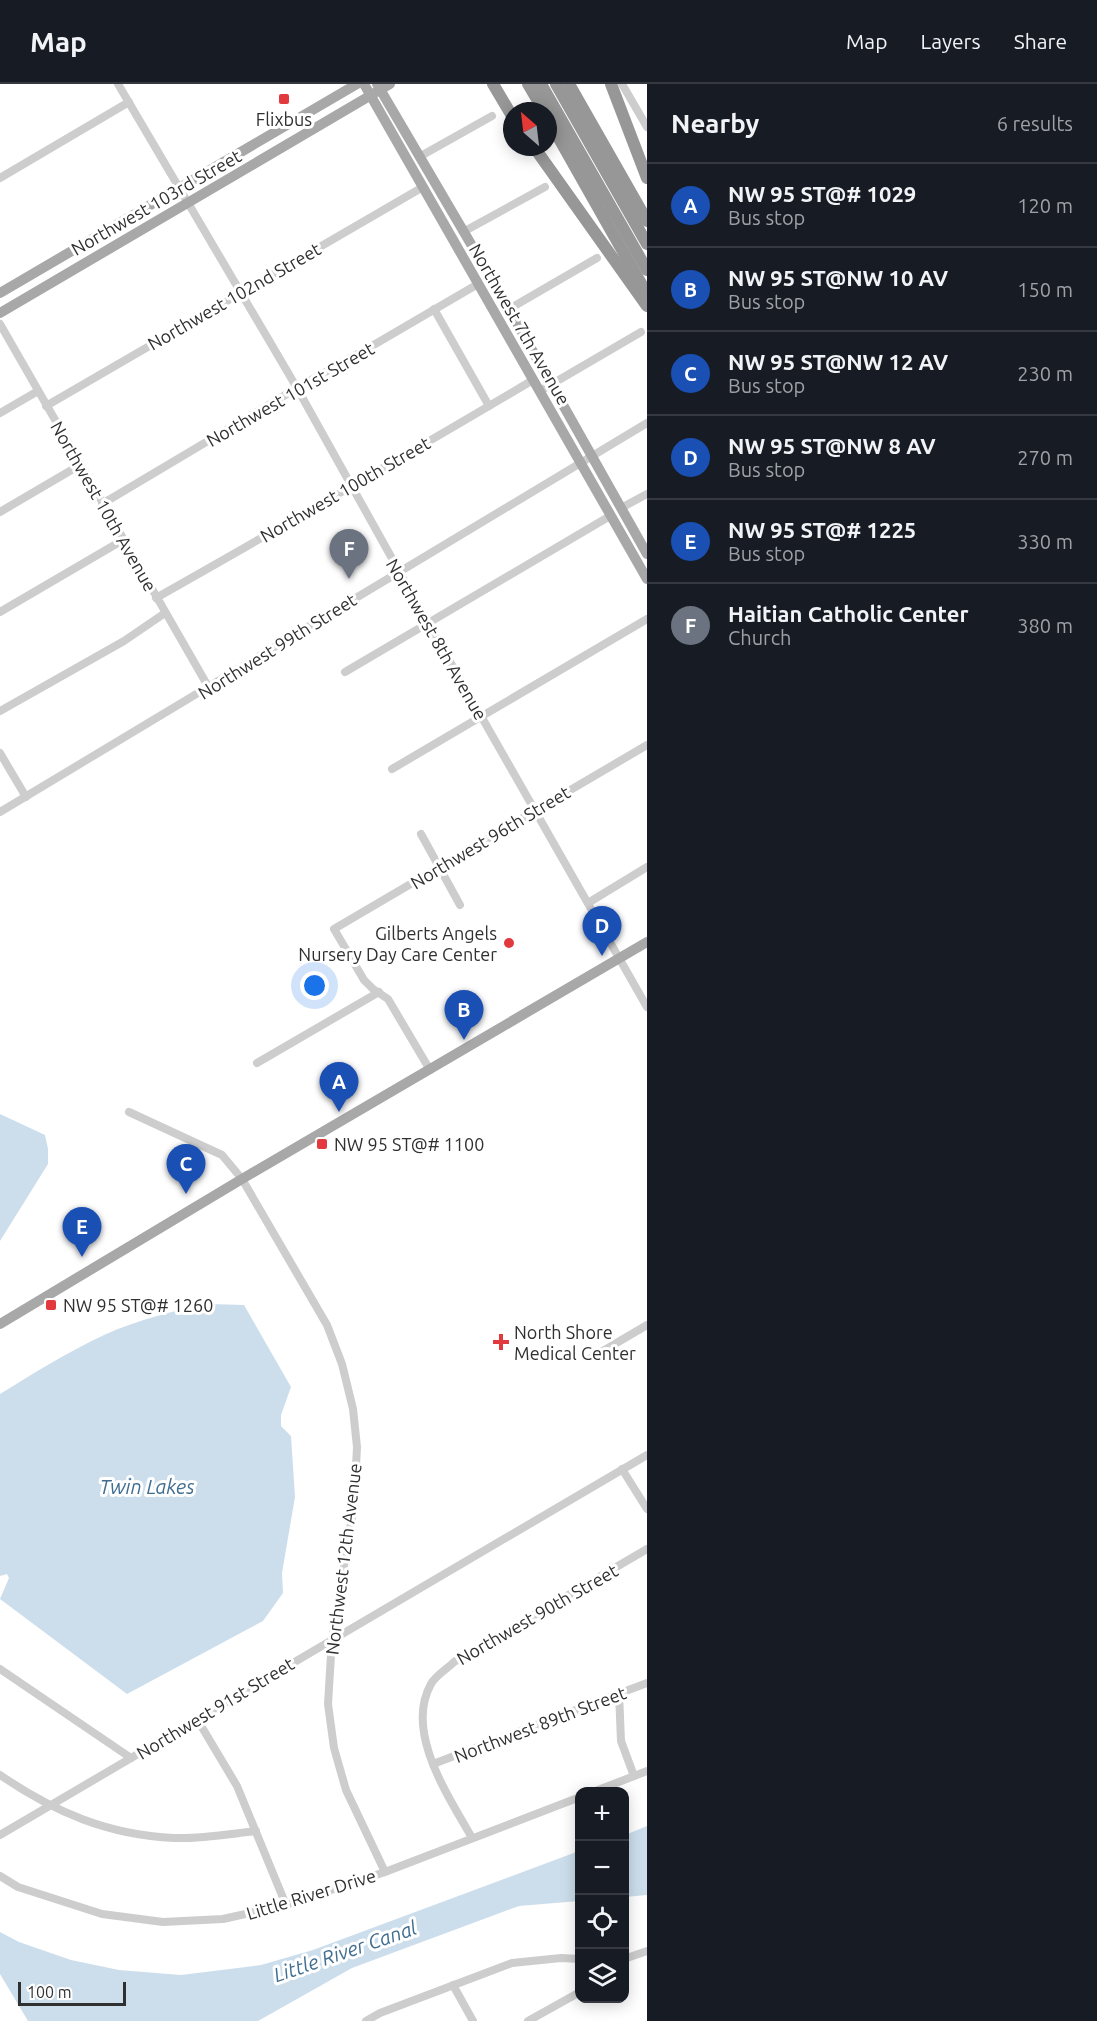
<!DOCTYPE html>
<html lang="en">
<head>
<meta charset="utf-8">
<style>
	:root { --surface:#171b24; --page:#242831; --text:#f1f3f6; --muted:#9ea1a6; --line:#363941; --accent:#e1393e }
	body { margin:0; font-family:Ubuntu,sans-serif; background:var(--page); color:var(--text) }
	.controls { position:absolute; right:18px; bottom:18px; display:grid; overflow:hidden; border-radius:12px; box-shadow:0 3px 15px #0003 }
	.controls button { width:54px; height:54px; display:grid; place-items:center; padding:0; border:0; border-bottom:2px solid var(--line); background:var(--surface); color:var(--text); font:30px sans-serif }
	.compass { position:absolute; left:503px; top:18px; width:54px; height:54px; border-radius:50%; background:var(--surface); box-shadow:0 3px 15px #0003; rotate:332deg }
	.scale { position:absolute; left:18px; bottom:15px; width:108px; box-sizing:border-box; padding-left:6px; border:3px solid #303030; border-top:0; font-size:16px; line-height:21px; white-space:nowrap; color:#303030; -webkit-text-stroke:4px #fff; paint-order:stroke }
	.you { position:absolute; left:315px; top:902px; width:21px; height:21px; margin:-15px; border:4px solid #fff; border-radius:50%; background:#1a73e8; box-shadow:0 0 0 9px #1a73e833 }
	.badge { display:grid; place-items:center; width:39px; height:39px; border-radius:50%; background:var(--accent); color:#fff; font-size:20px; font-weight:700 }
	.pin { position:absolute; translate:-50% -50px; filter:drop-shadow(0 2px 3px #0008) }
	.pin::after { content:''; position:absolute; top:32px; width:21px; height:18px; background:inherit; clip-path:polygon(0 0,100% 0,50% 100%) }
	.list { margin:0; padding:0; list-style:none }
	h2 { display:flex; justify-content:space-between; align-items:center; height:78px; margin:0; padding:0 24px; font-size:26px }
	h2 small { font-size:20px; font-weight:400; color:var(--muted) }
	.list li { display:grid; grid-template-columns:39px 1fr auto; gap:18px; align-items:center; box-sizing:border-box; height:84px; padding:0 24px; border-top:2px solid var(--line) }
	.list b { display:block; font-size:22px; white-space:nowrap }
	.list p { margin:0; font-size:20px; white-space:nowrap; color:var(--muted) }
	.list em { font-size:20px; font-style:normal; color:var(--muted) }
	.icon { flex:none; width:33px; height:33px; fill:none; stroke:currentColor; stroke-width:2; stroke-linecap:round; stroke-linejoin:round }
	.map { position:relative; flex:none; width:647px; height:1937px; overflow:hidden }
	header { display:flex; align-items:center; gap:36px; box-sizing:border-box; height:84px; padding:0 30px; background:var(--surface); border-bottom:2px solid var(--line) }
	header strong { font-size:28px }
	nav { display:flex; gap:33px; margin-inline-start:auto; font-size:21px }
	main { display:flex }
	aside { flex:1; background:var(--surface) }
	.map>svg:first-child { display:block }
</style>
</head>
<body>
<header>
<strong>Map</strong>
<nav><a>Map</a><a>Layers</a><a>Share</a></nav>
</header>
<main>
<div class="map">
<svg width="647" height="1937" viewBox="0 0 647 1937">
	<rect width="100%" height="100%" fill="#fff"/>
	<!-- water -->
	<g fill="#ccdeec">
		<polygon points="0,1030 45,1051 48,1065 48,1080 0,1157"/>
		<path d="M210,1220L244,1221L291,1303L281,1331V1342L291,1352L295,1413L282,1489L283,1509L263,1537L127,1610L0,1515L9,1494L7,1490L0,1492V1310C34,1289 68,1268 104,1251C137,1236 175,1226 210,1220Z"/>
		<polygon points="647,1742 647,1811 625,1813 625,1751"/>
		<polygon points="579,1767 579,1817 519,1822 352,1884 258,1937 28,1937 0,1890 0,1848 19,1858 71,1876 119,1886 181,1891 261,1881 313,1866"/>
	</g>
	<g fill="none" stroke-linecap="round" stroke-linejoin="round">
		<!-- minor -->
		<g stroke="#cdcdcd" stroke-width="8">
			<polyline points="118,0 297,304 428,539 647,923"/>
			<polyline points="622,0 647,43"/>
			<polyline points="419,73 492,32"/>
			<polyline points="0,94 129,18"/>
			<polyline points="463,148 545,103"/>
			<polyline points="434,225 489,322"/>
			<polyline points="509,225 597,174"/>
			<polyline points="0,240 209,604"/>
			<polyline points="540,307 641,248"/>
			<polyline points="46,322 423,103"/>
			<polyline points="0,329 38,307"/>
			<polyline points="102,420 297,304 377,259 478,200"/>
			<polyline points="621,424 647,410"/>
			<polyline points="0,428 80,381"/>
			<path d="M156,514C283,442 408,370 533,296"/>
			<polyline points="0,528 123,456"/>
			<polyline points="345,588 610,432"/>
			<polyline points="0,627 124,557 165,529"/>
			<polyline points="0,669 26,713"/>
			<polyline points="392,685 647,535"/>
			<polyline points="0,728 647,339"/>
			<polyline points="421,750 460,821"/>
			<polyline points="588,819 647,783"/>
			<polyline points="257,979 379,908"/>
			<polyline points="430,986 388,915 373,905 364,896 334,845 647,661"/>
			<polyline points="129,1028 222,1071 242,1095 327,1241 342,1280 353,1325 357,1363 354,1421 332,1555 328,1620 334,1664 346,1706 385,1788"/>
			<polyline points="591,1274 647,1241"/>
			<polyline points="622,1385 647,1425"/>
			<polyline points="0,1585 131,1674"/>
			<polyline points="619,1609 621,1657 634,1692"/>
			<polyline points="197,1635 237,1702 286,1821"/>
			<polyline points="433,1680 647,1599"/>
			<path d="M0,1691C54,1728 108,1751 174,1754C201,1755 229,1750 256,1747"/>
			<polyline points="593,1708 647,1687"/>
			<polyline points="0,1751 647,1371"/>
			<path d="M472,1754C449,1713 404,1648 431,1600C435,1592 447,1585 454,1578L647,1465"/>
			<polyline points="0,1792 18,1803 102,1830 163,1838 223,1835 286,1821 385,1788 580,1713"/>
			<polyline points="624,1875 647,1867"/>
			<polyline points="453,1901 473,1937"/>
			<polyline points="366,1937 380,1929 512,1879 561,1874 580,1875"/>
			<polyline points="528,1937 580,1908"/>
		</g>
		<!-- major -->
		<g stroke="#a8a8a8" stroke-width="10">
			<polyline points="364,0 647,495"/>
			<polyline points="377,0 505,218 647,470"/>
			<polyline points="0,209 357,0"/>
			<polyline points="0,229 390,0"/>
			<polyline points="0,1240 242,1095 647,858"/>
		</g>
		<!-- highway -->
		<g stroke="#979797" stroke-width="12">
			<polyline points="493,0 512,32"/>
			<polyline points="528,0 544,27"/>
			<polyline points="541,0 647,186"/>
			<polyline points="556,0 647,160"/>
			<polyline points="569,0 647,137"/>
			<polyline points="611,0 647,94"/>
			<polyline points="548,35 647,210"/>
			<polyline points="534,63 647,222"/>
		</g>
	</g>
	<!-- markers -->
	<g fill="#e1393e" stroke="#fff" stroke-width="2">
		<rect x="278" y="9" width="12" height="12" rx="3"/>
		<circle cx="509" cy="859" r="6"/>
		<rect x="316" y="1054" width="12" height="12" rx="3"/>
		<rect x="45" y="1215" width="12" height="12" rx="3"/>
		<path d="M498 1249h6v6h6v6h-6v6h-6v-6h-6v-6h6z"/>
	</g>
	<g text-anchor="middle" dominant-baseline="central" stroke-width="6" stroke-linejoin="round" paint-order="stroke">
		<!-- poi labels -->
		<g font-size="18" fill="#303030" stroke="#fff" text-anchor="start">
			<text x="284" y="35" text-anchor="middle">Flixbus</text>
			<text x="497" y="849" text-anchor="end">Gilberts Angels<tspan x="497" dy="21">Nursery Day Care Center</tspan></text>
			<text x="334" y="1060">NW 95 ST@# 1100</text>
			<text x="63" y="1221">NW 95 ST@# 1260</text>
			<text x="514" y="1248">North Shore<tspan x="514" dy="21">Medical Center</tspan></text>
		</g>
		<!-- street labels -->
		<g font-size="18" fill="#303030" stroke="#fff">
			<text transform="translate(156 118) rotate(-30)">Northwest 103rd Street</text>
			<text transform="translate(234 212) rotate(-30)">Northwest 102nd Street</text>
			<text transform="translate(520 240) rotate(60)">Northwest 7th Avenue</text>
			<text transform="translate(290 310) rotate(-30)">Northwest 101st Street</text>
			<text transform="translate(345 405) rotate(-30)">Northwest 100th Street</text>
			<text transform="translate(104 422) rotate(60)">Northwest 10th Avenue</text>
			<text transform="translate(437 555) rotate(60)">Northwest 8th Avenue</text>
			<text transform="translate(277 562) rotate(-32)">Northwest 99th Street</text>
			<text transform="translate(490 753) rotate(-31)">Northwest 96th Street</text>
			<text transform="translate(343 1475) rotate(-83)">Northwest 12th Avenue</text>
			<text transform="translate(537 1530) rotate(-30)">Northwest 90th Street</text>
			<text transform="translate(215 1624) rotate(-31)">Northwest 91st Street</text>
			<text transform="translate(540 1640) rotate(-21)">Northwest 89th Street</text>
			<text transform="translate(311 1810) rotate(-17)">Little River Drive</text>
		</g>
		<!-- water labels -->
		<g font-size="20" font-style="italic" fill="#406e91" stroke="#fff">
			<text x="147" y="1402">Twin Lakes</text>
			<text transform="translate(345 1867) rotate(-19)">Little River Canal</text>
		</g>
	</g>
</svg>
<div class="controls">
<button>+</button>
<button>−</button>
<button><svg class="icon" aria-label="locate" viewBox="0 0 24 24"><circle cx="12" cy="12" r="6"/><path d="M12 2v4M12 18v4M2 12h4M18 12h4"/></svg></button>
<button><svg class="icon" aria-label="layers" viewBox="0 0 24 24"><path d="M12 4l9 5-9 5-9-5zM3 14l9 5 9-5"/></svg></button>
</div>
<svg class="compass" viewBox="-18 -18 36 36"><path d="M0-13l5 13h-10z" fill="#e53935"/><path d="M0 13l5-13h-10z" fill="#9ea1a6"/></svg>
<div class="scale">100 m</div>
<div class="you"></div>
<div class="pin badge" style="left:339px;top:1028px;background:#1a4fb4">A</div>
<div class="pin badge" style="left:464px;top:956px;background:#1a4fb4">B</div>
<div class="pin badge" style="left:186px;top:1110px;background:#1a4fb4">C</div>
<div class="pin badge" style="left:602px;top:872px;background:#1a4fb4">D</div>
<div class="pin badge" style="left:82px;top:1173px;background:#1a4fb4">E</div>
<div class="pin badge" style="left:349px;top:495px;background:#6b7280">F</div>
</div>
<aside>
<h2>Nearby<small>6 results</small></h2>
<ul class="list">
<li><span class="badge" style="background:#1a4fb4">A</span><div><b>NW 95 ST@# 1029</b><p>Bus stop</p></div><em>120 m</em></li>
<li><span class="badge" style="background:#1a4fb4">B</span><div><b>NW 95 ST@NW 10 AV</b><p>Bus stop</p></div><em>150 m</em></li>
<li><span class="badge" style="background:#1a4fb4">C</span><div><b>NW 95 ST@NW 12 AV</b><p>Bus stop</p></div><em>230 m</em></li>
<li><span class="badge" style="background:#1a4fb4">D</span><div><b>NW 95 ST@NW 8 AV</b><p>Bus stop</p></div><em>270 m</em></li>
<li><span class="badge" style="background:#1a4fb4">E</span><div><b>NW 95 ST@# 1225</b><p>Bus stop</p></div><em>330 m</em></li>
<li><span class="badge" style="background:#6b7280">F</span><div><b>Haitian Catholic Center</b><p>Church</p></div><em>380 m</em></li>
</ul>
</aside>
</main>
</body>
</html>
